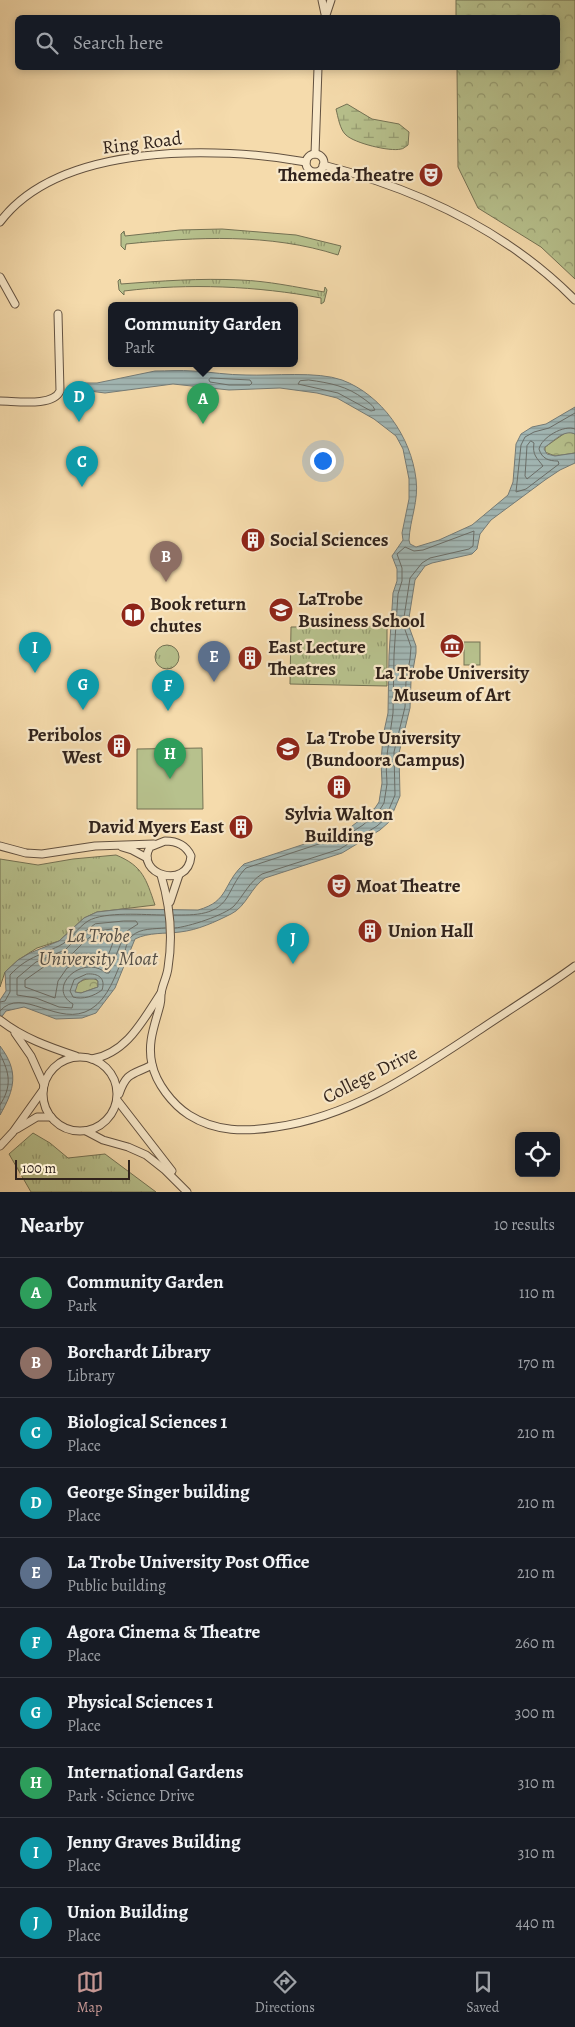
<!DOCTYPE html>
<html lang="en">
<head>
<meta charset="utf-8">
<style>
	:root { --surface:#171b24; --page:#20242c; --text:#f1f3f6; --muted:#9ea1a6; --line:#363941; --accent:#c59692 }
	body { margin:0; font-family:Alegreya,serif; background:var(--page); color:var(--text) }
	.controls { position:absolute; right:15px; bottom:15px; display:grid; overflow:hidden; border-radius:8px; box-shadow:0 2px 8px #0003 }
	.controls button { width:45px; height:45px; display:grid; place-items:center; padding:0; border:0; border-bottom:1px solid var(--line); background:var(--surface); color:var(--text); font:25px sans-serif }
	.scale { position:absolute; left:15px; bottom:12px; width:115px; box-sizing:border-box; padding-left:5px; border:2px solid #31231c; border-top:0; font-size:14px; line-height:18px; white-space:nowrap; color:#31231c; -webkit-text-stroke:4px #f8e8c9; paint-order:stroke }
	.you { position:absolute; left:322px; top:460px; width:18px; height:18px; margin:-12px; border:4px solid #fff; border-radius:50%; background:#1a73e8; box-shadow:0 0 0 8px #1a73e833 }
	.badge { display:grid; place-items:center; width:32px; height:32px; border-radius:50%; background:var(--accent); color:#fff; font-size:16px; font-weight:700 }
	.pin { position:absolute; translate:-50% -41px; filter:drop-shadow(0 1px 2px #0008) }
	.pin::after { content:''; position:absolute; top:26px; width:18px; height:15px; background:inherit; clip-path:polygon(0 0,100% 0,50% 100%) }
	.popup { position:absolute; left:108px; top:302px; width:190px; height:65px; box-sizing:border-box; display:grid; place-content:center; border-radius:8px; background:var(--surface); filter:drop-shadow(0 1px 4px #0005); font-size:16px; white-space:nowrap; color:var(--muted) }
	.popup b { font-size:19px; color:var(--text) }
	.popup::after { content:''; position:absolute; left:50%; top:100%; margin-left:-10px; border:10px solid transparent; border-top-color:var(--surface) }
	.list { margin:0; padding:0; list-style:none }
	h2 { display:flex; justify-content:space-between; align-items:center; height:65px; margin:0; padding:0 20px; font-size:21px }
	h2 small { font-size:16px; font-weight:400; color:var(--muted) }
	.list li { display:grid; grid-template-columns:32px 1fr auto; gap:15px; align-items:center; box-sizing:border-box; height:70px; padding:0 20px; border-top:1px solid var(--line) }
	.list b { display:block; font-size:19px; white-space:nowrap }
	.list p { margin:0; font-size:16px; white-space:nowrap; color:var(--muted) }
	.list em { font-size:16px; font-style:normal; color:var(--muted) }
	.icon { flex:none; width:28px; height:28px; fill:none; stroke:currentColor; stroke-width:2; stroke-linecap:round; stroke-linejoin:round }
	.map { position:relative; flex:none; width:575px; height:1192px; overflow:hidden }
	.search { position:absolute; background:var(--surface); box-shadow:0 2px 8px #0003; left:15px; right:15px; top:15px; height:55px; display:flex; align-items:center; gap:12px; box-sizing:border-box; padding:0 18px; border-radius:8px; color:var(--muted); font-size:19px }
	.sheet { height:765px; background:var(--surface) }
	nav { display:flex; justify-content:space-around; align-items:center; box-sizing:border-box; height:70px; border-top:1px solid var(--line); background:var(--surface); font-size:14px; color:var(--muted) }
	nav a { display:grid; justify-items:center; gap:2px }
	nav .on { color:var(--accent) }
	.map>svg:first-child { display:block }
</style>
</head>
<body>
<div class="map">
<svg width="575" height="1192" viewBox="0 0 575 1192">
	<defs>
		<pattern id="grass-tufts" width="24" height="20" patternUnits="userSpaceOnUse" patternTransform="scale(1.25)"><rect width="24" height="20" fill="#b7c18d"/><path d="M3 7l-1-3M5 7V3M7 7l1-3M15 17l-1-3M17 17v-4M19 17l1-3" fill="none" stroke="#959c72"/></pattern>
		<pattern id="forest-crowns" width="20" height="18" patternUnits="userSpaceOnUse" patternTransform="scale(1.25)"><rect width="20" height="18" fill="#b7c18d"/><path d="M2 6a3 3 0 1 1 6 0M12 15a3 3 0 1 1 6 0" fill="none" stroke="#959c72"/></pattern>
		<pattern id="wetland-marsh" width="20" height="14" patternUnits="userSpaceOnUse" patternTransform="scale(1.25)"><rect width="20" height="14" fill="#b7c18d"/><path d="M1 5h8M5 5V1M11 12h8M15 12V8" fill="none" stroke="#959c72"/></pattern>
		<pattern id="water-rules" width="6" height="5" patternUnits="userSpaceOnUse" patternTransform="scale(1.25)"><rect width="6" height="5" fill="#a2b8b6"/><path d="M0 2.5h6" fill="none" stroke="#859593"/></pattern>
	</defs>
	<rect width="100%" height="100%" fill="#f5dbac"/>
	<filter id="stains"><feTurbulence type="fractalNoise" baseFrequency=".004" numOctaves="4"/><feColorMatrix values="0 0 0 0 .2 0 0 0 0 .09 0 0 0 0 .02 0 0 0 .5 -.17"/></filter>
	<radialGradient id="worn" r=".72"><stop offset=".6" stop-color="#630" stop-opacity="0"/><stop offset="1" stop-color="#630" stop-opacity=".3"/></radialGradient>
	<!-- grass -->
	<g fill="url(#grass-tufts)" stroke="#747254">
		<path d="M222,229L296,235L341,246L338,255C270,233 196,237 126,244L125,250L121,246V234L124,231L125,236L180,230Z"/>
		<path d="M120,279L121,284C161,281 200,278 240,280C268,281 296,287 324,292L325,287L327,290L324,302L321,304V298C257,286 189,283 124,291V295L119,290L118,281Z"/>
		<polygon points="387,626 387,686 290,684 291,627"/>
		<circle cx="167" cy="657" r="12"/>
		<path d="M116,855C143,866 146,879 155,905L97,912L84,918L59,941L37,948L18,960L5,972L0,987V859L38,865L73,859Z"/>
		<polygon points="33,1133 50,1143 68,1158 105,1154 156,1192 31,1192 9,1154"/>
	</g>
	<!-- forest -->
	<g fill="url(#forest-crowns)" stroke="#747254">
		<polygon points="456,0 575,0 575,279 541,247 478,208 458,167 457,68 558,68 558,18 456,17"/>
		<polygon points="570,432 575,434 575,453 555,456 545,452 545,447 565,433"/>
		<path d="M93,978L98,981V987L81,993L74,992C76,982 83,979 93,978Z"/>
	</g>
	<!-- wetland -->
	<path fill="url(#wetland-marsh)" stroke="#747254" d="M347,104L372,119L399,124L409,132L408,145C405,147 403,149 401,149C390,152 354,143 346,135C340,130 338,117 336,109Z"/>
	<!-- garden -->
	<g fill="#b7c18d" stroke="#747254">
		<rect x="464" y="642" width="16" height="23"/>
		<polygon points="202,748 203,809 137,809 137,749"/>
	</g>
	<!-- water -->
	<g fill="url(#water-rules)" stroke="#757c78" fill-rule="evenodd">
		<path d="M155,371C168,371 180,370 193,371C211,372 228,375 246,375C273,376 317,371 342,380C382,395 411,437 416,479C419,501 410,519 409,540L410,544L416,547L439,540L472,525L508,495L513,482L516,444L521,434L532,427L546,424L575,407V434C564,429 554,441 545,447L544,449L547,454L555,456L575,453V463L560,470L545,480L491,520L480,534L477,549L472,554L432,563L425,566L415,580L408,624L416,646V653L411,681L410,708L399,753L400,796L389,822L380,830L342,853L265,878C251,887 246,907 231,914C215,922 198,930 180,932C165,934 149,932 135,939L115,988L96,1013L82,1018L56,1019L24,1007L6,1011L0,1019V1000L6,991L5,972L18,960L30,953L59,941L84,918L97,912L123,909L198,910C230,901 222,884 244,864L347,830L375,808L379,802L382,783L381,762L383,736L388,713L389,655L393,593L397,581V569L392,556L403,540L402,533L409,499V479L403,449L396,436L374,419L337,398L317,393L280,388L229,390L173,384L105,393L74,389L70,387L73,383H97ZM84,979H96L98,981V987L81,993L75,992L78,983Z"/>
		<path d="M0,1046C19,1071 15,1089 0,1115Z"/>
	</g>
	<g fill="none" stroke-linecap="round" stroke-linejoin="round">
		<!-- shore -->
		<g stroke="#6a6e69" stroke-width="1">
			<polygon points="211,378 250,380 252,383 250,385 229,385 210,382 209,380"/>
			<path d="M309,380C330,383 347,386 364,399C368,402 373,405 375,410L371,411L338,393L298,384L300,381Z"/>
			<path d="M575,413L549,428L534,432L525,437L521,445L516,492L526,489L559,464L558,461C549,461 542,459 539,449C541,438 564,424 575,429"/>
			<path d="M531,441L534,443C532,455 537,458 543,466L527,479L525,476L527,446Z"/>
			<path d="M174,915C195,915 218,916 229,894C234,885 238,876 246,868L349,834L363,825L379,811L384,803L387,784L386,762L393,713L394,655L398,594L402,581V568L397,554L405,547L414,551L423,550L474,531L473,546L469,549L430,558L422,563L410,578L403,624L411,647L410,659L406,681L405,707L394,752L395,795L385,819L377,826L340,849L262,874C249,882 244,895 234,906C225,915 188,927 175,928"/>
			<path d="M124,921H136L138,924L127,931L123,938L109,973H106C83,953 45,988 73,1004L72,1008L59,1007L36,998L17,995V978L36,962L65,950L80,935L95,924Z"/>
			<polygon points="115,929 117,932 106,961 85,960 67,968 58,981 55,998 25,987 25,980 45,966 69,957 85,941 98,931"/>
			<path d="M87,974C98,973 106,978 102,990C94,996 83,1000 73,997L70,991L74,980Z"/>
			<path d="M0,1002L5,1001L10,992V975C27,957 39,956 59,946C70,941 77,928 88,921C105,911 145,915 164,915"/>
			<path d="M0,1011C22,985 59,1029 91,1009C108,999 116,974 123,957C126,950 126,941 132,936C140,928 155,929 165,928"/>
			<path d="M0,1054C10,1074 12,1086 0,1105"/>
		</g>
		<defs>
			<g id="street">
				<polyline points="322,0 325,14"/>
				<polyline points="325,18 331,0"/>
				<polyline points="315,154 318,68"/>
				<circle cx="315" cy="163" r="9"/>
				<path d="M323,165C417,189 506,230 575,300"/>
				<path d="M0,222C60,142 218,146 306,162"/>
				<polyline points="0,277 15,304"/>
				<path d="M0,401C16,401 53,407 60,391L58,314"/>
				<path d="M165,841C177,841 186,845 191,856C188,891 134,874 150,847Z"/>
				<polyline points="0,846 26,853 42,854 95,846 154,844"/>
				<polyline points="122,847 132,850 147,858"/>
				<path d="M161,875C170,905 173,937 168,968C167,977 162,985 161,994C161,997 161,1001 160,1005C155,1025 147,1042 152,1064C156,1083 172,1104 189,1115C216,1132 245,1132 276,1127C354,1116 417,1071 481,1029C512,1008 545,988 575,966"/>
				<polyline points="170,902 179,875"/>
				<path d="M0,1020C23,1038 49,1047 76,1056"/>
				<polyline points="15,1033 31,1056 44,1085"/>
				<circle cx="80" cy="1094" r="37"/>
				<path d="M92,1059C127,1053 143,1020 161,993"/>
				<path d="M119,1094C127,1071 133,1075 152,1065"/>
				<polyline points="117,1100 172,1171"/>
				<polyline points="17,1129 37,1117 51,1117"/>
				<polyline points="86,1131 103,1140 128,1147 146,1155 165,1170 187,1192"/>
				<polyline points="0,1146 13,1132 43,1090"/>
			</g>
		</defs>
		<!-- street casing -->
		<use href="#street" stroke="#625140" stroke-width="9"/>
		<!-- street -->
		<use href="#street" stroke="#f8e8c9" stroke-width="7"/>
	</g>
	<!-- icons -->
	<defs>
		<symbol id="theatre-disc" viewBox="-11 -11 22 22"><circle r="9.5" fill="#8f2418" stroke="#f8e8c9"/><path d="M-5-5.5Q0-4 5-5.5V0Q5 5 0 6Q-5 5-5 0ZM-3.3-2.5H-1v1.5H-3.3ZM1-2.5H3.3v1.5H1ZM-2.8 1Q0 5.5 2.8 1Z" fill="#fff"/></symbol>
		<symbol id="building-disc" viewBox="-11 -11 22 22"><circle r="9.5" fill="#8f2418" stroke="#f8e8c9"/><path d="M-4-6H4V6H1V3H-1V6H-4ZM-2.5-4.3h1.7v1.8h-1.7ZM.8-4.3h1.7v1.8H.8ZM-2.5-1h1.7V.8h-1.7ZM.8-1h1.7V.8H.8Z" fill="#fff"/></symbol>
		<symbol id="university-disc" viewBox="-11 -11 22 22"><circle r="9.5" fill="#8f2418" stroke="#f8e8c9"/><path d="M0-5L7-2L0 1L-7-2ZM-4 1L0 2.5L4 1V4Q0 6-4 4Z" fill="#fff"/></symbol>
		<symbol id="library-disc" viewBox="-11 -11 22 22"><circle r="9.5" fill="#8f2418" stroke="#f8e8c9"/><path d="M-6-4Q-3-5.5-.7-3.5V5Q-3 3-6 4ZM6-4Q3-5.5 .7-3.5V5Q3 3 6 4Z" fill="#fff"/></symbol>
		<symbol id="museum-disc" viewBox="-11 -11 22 22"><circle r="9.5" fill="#8f2418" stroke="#f8e8c9"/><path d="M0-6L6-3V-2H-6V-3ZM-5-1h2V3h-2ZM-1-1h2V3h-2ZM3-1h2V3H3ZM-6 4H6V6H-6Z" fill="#fff"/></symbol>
	</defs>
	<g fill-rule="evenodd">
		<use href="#theatre-disc" x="417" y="161" width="28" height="28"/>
		<use href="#building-disc" x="239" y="526" width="28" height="28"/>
		<use href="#university-disc" x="267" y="596" width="28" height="28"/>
		<use href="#library-disc" x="119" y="601" width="28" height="28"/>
		<use href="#museum-disc" x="438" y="632" width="28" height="28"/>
		<use href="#building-disc" x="236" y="644" width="28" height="28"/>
		<use href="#building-disc" x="105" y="732" width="28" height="28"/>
		<use href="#university-disc" x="274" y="735" width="28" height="28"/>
		<use href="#building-disc" x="325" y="773" width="28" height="28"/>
		<use href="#building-disc" x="227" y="813" width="28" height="28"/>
		<use href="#theatre-disc" x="325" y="872" width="28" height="28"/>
		<use href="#building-disc" x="356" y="917" width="28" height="28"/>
	</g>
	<g text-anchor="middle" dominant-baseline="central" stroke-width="4.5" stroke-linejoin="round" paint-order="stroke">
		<!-- street labels -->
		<g font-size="19" fill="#31231c" stroke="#f8e8c9">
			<text transform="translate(142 143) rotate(-7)">Ring Road</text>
			<text transform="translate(370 1075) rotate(-27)">College Drive</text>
		</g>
		<!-- poi labels -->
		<g font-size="19" font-weight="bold" fill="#31231c" stroke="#f8e8c9" text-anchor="start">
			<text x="414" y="175" text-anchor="end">Themeda Theatre</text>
			<text x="270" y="540">Social Sciences</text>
			<text x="298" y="599">LaTrobe<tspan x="298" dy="22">Business School</tspan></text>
			<text x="150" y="604">Book return<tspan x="150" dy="22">chutes</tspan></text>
			<text x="268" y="647">East Lecture<tspan x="268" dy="22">Theatres</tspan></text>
			<text x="452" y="673" text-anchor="middle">La Trobe University<tspan x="452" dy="22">Museum of Art</tspan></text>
			<text x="102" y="735" text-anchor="end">Peribolos<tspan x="102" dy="22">West</tspan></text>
			<text x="306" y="738">La Trobe University<tspan x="306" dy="22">(Bundoora Campus)</tspan></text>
			<text x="339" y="814" text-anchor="middle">Sylvia Walton<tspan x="339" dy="22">Building</tspan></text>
			<text x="224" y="827" text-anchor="end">David Myers East</text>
			<text x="356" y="886">Moat Theatre</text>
			<text x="388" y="931">Union Hall</text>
		</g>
		<!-- water labels -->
		<g font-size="20" font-style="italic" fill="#53504a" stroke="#f8e8c9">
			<text x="98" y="935">La Trobe<tspan x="98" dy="23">University Moat</tspan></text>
		</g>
	</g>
	<rect width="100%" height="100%" filter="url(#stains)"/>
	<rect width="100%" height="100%" fill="url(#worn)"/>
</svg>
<div class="controls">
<button><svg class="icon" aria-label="locate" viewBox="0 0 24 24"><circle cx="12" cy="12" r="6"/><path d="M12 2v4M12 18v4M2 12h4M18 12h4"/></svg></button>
</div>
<div class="scale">100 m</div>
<div class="you"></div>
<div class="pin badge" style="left:203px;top:424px;background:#2e9e5b">A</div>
<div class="popup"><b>Community Garden</b>Park</div>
<div class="pin badge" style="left:166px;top:582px;background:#8d6e63">B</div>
<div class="pin badge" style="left:82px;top:487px;background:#0f9aa8">C</div>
<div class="pin badge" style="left:79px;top:422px;background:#0f9aa8">D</div>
<div class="pin badge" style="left:214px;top:682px;background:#5c6f8a">E</div>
<div class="pin badge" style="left:168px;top:711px;background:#0f9aa8">F</div>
<div class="pin badge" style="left:83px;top:710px;background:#0f9aa8">G</div>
<div class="pin badge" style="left:170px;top:779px;background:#2e9e5b">H</div>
<div class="pin badge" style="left:35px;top:673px;background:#0f9aa8">I</div>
<div class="pin badge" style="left:293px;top:964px;background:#0f9aa8">J</div>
<div class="search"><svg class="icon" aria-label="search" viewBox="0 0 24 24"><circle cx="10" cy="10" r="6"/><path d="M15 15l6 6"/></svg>Search here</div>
</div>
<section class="sheet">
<h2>Nearby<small>10 results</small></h2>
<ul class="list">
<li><span class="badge" style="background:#2e9e5b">A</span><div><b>Community Garden</b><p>Park</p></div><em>110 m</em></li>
<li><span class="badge" style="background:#8d6e63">B</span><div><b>Borchardt Library</b><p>Library</p></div><em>170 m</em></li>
<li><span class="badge" style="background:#0f9aa8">C</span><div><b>Biological Sciences 1</b><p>Place</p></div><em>210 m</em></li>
<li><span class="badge" style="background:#0f9aa8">D</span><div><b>George Singer building</b><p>Place</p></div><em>210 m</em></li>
<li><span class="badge" style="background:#5c6f8a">E</span><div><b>La Trobe University Post Office</b><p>Public building</p></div><em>210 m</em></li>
<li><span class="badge" style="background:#0f9aa8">F</span><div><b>Agora Cinema &amp; Theatre</b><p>Place</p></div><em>260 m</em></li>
<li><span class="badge" style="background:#0f9aa8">G</span><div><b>Physical Sciences 1</b><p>Place</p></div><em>300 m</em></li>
<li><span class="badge" style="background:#2e9e5b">H</span><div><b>International Gardens</b><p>Park · Science Drive</p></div><em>310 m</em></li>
<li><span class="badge" style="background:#0f9aa8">I</span><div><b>Jenny Graves Building</b><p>Place</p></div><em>310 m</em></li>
<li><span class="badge" style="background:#0f9aa8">J</span><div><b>Union Building</b><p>Place</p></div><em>440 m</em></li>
</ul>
</section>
<nav>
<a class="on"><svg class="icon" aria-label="map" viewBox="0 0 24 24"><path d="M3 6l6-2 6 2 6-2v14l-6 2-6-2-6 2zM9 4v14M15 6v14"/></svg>Map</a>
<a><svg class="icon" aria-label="directions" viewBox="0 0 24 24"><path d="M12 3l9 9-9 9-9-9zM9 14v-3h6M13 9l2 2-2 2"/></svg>Directions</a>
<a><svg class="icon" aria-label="saved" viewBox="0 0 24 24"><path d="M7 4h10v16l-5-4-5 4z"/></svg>Saved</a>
</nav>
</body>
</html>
